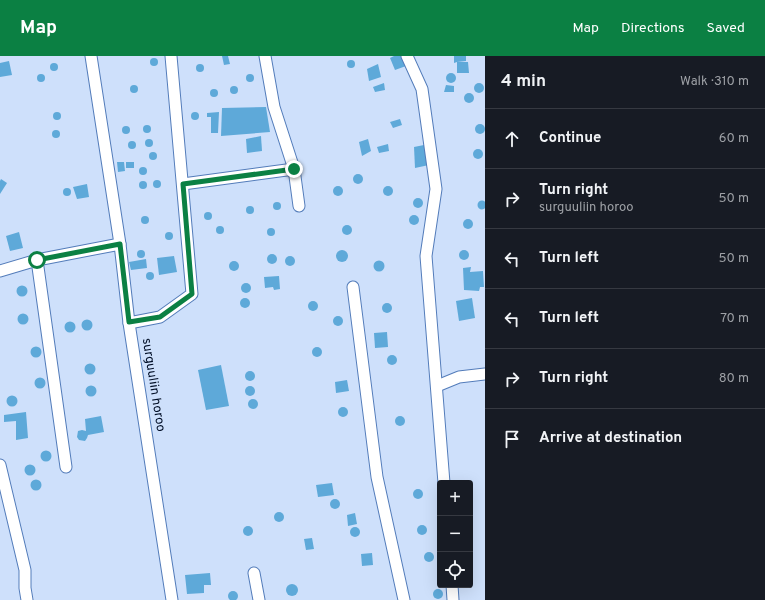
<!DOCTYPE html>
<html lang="en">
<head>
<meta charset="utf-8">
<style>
	:root { --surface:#171b24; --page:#20242c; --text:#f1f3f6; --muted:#9ea1a6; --line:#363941; --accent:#0b8043 }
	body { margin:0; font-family:Overpass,sans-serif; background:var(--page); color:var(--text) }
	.controls { position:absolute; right:12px; bottom:12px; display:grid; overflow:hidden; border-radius:4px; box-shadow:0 4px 16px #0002 }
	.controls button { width:36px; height:36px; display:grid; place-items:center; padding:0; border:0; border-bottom:1px solid var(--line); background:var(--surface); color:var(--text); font:20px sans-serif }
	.stop { position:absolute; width:12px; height:12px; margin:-9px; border:3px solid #0b8043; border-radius:50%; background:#fff }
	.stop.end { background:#0b8043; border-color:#fff; box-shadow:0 1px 4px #0008 }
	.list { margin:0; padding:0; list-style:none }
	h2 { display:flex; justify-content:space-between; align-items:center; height:52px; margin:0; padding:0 16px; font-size:17px }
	h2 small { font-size:13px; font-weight:400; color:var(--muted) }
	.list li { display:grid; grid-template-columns:26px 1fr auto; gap:12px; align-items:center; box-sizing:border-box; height:60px; padding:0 16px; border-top:1px solid var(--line) }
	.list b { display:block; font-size:15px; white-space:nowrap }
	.list p { margin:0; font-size:13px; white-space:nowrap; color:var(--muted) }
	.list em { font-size:13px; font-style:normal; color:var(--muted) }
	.icon { flex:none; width:22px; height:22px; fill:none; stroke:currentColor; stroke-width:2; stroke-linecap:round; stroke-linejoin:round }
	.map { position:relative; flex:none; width:485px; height:544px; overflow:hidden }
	header { display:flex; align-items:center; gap:24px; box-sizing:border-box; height:56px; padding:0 20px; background:var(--accent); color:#fff }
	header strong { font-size:19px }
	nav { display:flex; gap:22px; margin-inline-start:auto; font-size:14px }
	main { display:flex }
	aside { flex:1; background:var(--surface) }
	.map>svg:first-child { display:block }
</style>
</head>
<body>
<header>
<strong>Map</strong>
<nav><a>Map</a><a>Directions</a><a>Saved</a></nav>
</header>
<main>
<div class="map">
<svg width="485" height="544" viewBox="0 0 485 544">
	<rect width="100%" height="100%" fill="#cee0fb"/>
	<!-- building -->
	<g fill="#5ea9d9">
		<polygon points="222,0 228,0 230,8 224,9"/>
		<polygon points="394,0 403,0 406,10 395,14 390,2"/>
		<polygon points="454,0 466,0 466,5 457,6 468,6 469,17 457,17 457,6 454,7"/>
		<circle cx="154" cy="6" r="4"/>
		<circle cx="351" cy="8" r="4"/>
		<polygon points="9,5 12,19 0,21 0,7"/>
		<circle cx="54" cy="11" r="4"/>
		<polygon points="378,8 381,21 369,25 367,13"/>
		<circle cx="200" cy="12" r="4"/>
		<circle cx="451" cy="22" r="5"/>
		<circle cx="41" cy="22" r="4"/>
		<circle cx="250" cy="22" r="4"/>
		<circle cx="479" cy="32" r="5"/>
		<polygon points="384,27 385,34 375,36 373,31"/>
		<polygon points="446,29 454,30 454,36 444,36"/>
		<circle cx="134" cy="33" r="4"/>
		<circle cx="234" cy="34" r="4"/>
		<circle cx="214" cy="37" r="4"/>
		<circle cx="469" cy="42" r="5"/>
		<polygon points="266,51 270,76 221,80 222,52"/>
		<polygon points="219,56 218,77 211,77 211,61 207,61 207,57"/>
		<circle cx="57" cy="60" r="4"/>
		<circle cx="195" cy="60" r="4"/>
		<polygon points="400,63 402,69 393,72 390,66"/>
		<circle cx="480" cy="73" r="5"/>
		<circle cx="147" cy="73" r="4"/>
		<circle cx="126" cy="74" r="4"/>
		<circle cx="56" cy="78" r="4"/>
		<polygon points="261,80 262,95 247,97 246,83"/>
		<polygon points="368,83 371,95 362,100 359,86"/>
		<circle cx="149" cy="87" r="4"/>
		<circle cx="132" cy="89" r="4"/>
		<polygon points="388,88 389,95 379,97 377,91"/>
		<polygon points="429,88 429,109 415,112 414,91"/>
		<circle cx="478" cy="98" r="5"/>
		<circle cx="153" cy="100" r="4"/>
		<polygon points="117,106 124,106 125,115 118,116"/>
		<rect x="126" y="106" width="8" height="6"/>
		<circle cx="143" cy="115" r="4"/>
		<circle cx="358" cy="123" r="5"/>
		<polygon points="1,123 7,127 0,138 0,125"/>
		<circle cx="157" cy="128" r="4"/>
		<circle cx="143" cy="129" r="4"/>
		<polygon points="87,128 89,141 77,143 73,131"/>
		<circle cx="338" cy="135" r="5"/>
		<circle cx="388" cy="135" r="5"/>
		<circle cx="67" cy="136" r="4"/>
		<circle cx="418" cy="147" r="5"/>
		<circle cx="482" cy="149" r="4.5"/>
		<circle cx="277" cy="150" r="4"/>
		<circle cx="250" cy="154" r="4"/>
		<circle cx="208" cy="160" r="4"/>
		<circle cx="414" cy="164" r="5"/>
		<circle cx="145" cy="164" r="4"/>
		<circle cx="468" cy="168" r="5"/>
		<circle cx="347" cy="174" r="5"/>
		<circle cx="220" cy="174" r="4"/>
		<circle cx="271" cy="176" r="4"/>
		<polygon points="19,176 23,192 10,195 6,180"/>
		<circle cx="169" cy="180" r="4"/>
		<circle cx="464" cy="199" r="5"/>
		<circle cx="141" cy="198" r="4"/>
		<circle cx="342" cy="200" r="6"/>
		<circle cx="272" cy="203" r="5"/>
		<circle cx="290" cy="205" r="5"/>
		<polygon points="174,200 177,216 159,219 157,202"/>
		<polygon points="146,203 147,212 131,214 129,206"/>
		<circle cx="379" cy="210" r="5.5"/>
		<circle cx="234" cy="210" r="5"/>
		<polygon points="471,211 470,216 483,215 484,231 480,231 479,235 464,234 463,212"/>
		<circle cx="150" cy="220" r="4"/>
		<polygon points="279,220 280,233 274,234 273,231 265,232 264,221"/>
		<circle cx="246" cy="232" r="5"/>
		<circle cx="22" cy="235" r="5.5"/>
		<circle cx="245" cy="247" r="5"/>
		<polygon points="472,242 475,262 459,265 456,245"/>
		<circle cx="313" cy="250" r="5"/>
		<circle cx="387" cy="252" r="5"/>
		<circle cx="23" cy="263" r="5.5"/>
		<circle cx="338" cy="265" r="5"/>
		<circle cx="87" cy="269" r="5.5"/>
		<circle cx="70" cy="271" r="5.5"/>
		<polygon points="387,276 388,291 375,292 374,277"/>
		<circle cx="36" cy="296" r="5.5"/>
		<circle cx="317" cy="296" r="5"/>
		<circle cx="392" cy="304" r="5"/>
		<circle cx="90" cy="313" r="5.5"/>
		<polygon points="221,309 229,350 206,354 198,314"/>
		<circle cx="250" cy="320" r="5"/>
		<circle cx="40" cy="327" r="5.5"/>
		<polygon points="347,324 349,335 336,337 335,326"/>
		<circle cx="91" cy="335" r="5.5"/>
		<circle cx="250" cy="335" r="5"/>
		<circle cx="12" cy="345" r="5.5"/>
		<circle cx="253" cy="348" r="5"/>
		<circle cx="343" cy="356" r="5"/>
		<polygon points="26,356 28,382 16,384 16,365 4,366 4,359"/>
		<polygon points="101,360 104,376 88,379 87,382 85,385 79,384 77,381 78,375 82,374 86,375 85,363"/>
		<circle cx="400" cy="365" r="5"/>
		<circle cx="46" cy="400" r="5.5"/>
		<circle cx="30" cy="414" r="5.5"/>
		<circle cx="36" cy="429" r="5.5"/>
		<polygon points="332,427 334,439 318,441 316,429"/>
		<circle cx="418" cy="438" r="5"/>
		<circle cx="335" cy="448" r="5"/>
		<circle cx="279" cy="461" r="5"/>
		<polygon points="355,457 357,468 348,470 347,459"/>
		<circle cx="422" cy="474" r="5"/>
		<circle cx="248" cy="475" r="5"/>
		<circle cx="355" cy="476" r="5"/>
		<polygon points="312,482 314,493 306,494 304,483"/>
		<circle cx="429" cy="501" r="5"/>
		<polygon points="372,497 373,509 362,510 361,498"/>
		<polygon points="210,517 211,529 204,529 204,537 187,538 185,519"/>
		<circle cx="292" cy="534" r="6"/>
		<circle cx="438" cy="538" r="5"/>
		<circle cx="233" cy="540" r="5"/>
	</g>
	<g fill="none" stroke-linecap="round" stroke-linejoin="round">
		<defs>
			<g id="minor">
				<polyline points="91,0 120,188 129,267 172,544"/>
				<polyline points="265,0 274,51 294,113 299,150"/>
				<polyline points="407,0 422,33 436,133 426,200 444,427"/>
				<polyline points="183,128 294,113"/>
				<polyline points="37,204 66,411"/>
				<polyline points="0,215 37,204 120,188"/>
				<polyline points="353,231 377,421 404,544"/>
				<polyline points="129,267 160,261 192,238 171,0"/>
				<polyline points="437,330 459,321 485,318"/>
				<polyline points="0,409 25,514 25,532 27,544"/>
				<polyline points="254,517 259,544"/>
				<polyline points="452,529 453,544"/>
			</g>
		</defs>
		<!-- minor casing -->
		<use href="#minor" stroke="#537cba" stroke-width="13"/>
		<!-- minor -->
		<use href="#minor" stroke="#fff" stroke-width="11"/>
	</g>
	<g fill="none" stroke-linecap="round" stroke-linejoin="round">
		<!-- route -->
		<polyline stroke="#0b8043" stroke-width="5" points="37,204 120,188 129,266 160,261 192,238 183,128 294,113"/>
	</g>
	<g text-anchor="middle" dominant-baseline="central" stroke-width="4" stroke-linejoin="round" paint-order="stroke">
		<!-- street labels -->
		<g font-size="13" fill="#020f27" stroke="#cee0fb">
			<text transform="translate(153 329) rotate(81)">surguuliin horoo</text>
		</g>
	</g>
</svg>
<div class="controls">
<button>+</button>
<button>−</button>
<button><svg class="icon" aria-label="locate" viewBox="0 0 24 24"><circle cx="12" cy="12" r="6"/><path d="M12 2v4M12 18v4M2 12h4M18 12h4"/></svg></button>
</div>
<div class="stop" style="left:37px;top:204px"></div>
<div class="stop end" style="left:294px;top:113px"></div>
</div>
<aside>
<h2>4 min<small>Walk · 310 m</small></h2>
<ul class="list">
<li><svg class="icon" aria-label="ahead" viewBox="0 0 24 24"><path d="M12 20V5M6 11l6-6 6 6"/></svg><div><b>Continue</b></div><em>60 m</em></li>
<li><svg class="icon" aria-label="right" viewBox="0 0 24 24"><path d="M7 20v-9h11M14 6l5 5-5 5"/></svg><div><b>Turn right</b><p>surguuliin horoo</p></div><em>50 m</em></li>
<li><svg class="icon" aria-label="left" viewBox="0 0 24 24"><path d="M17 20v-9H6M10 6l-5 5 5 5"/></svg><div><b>Turn left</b></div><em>50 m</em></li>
<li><svg class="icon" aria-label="left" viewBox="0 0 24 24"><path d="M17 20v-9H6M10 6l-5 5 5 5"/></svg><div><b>Turn left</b></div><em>70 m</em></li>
<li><svg class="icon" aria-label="right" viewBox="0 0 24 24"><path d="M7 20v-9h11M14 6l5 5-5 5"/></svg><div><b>Turn right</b></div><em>80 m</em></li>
<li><svg class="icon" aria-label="arrive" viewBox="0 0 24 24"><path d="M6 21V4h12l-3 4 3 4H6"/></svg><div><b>Arrive at destination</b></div></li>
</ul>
</aside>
</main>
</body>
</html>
